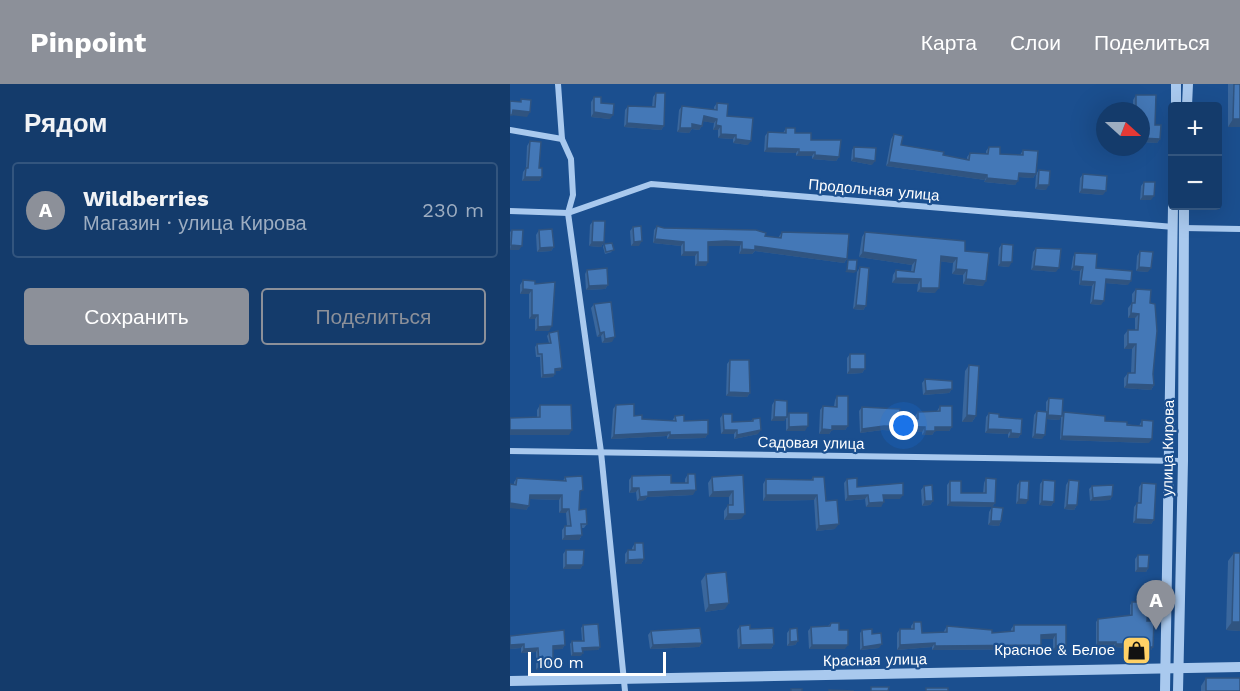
<!DOCTYPE html>
<html lang="ru">
<head>
<meta charset="utf-8">
<style>
	:root { --surface:#143b6b; --page:#1d4271; --text:#f1f3f6; --muted:#9dadc1; --line:#33557e; --accent:#8c9099 }
	body { margin:0; font-family:"Work Sans",sans-serif; background:var(--page); color:var(--text) }
	.controls { position:absolute; right:18px; top:18px; display:grid; overflow:hidden; border-radius:6px; box-shadow:0 6px 24px #0002 }
	.controls button { width:54px; height:54px; display:grid; place-items:center; padding:0; border:0; border-bottom:2px solid var(--line); background:var(--surface); color:var(--text); font:30px sans-serif }
	.compass { position:absolute; left:586px; top:18px; width:54px; height:54px; border-radius:50%; background:var(--surface); box-shadow:0 6px 24px #0002; rotate:111deg }
	.scale { position:absolute; left:18px; bottom:15px; width:138px; box-sizing:border-box; padding-left:6px; border:3px solid #fff; border-top:0; font-size:16px; line-height:21px; white-space:nowrap; color:#fff; -webkit-text-stroke:4px #1b4f8f; paint-order:stroke }
	.you { position:absolute; left:394px; top:342px; width:21px; height:21px; margin:-15px; border:4px solid #fff; border-radius:50%; background:#1a73e8; box-shadow:0 0 0 9px #1a73e833 }
	.badge { display:grid; place-items:center; width:39px; height:39px; border-radius:50%; background:var(--accent); color:#fff; font-size:20px; font-weight:700 }
	.pin { position:absolute; translate:-50% -50px; filter:drop-shadow(0 2px 3px #0008) }
	.pin::after { content:''; position:absolute; top:32px; width:21px; height:18px; background:inherit; clip-path:polygon(0 0,100% 0,50% 100%) }
	.list { margin:0; padding:0; list-style:none }
	h2 { display:flex; justify-content:space-between; align-items:center; height:78px; margin:0; padding:0 24px; font-size:26px }
	h2 small { font-size:20px; font-weight:400; color:var(--muted) }
	.list li { display:grid; grid-template-columns:39px 1fr auto; gap:18px; align-items:center; box-sizing:border-box; height:96px; margin:0 12px 12px; padding:0 12px; border:2px solid var(--line); border-radius:6px }
	.list b { display:block; font-size:22px; white-space:nowrap }
	.list p { margin:0; font-size:20px; white-space:nowrap; color:var(--muted) }
	.list em { font-size:20px; font-style:normal; color:var(--muted) }
	.actions { display:flex; gap:12px; padding:18px 24px }
	.actions a { flex:1; padding:14px 0; border:2px solid var(--accent); border-radius:6px; text-align:center; font-size:21px; color:var(--accent) }
	.actions .main { background:var(--accent); color:#fff }
	.map { position:relative; flex:none; width:730px; height:607px; overflow:hidden }
	header { display:flex; align-items:center; gap:36px; box-sizing:border-box; height:84px; padding:0 30px; background:var(--accent); color:#fff }
	header strong { font-size:28px }
	nav { display:flex; gap:33px; margin-inline-start:auto; font-size:21px }
	main { display:flex }
	aside { flex:1; background:var(--surface) }
	.map>svg:first-child { display:block }
</style>
</head>
<body>
<header>
<strong>Pinpoint</strong>
<nav><a>Карта</a><a>Слои</a><a>Поделиться</a></nav>
</header>
<main>
<aside>
<h2>Рядом<small></small></h2>
<ul class="list">
<li><span class="badge">A</span><div><b>Wildberries</b><p>Магазин · улица Кирова</p></div><em>230 m</em></li>
</ul>
<div class="actions"><a class="main">Сохранить</a><a>Поделиться</a></div>
</aside>
<div class="map">
<svg width="730" height="607" viewBox="0 0 730 607">
	<rect width="100%" height="100%" fill="#1b4f8f"/>
	<g fill="none" stroke-linecap="round" stroke-linejoin="round">
		<!-- minor -->
		<g stroke="#a9c9ee" stroke-width="6">
			<polyline points="48,0 52,55 61,75 63,111 58,129 91,368 115,607"/>
			<polyline points="0,46 52,55"/>
			<polyline points="0,127 58,129 141,100 664,143"/>
			<polyline points="674,144 730,145"/>
			<polyline points="0,367 673,377"/>
		</g>
		<!-- tertiary -->
		<g stroke="#a9c9ee" stroke-width="10">
			<polyline points="666,22 666,0"/>
			<polyline points="677,22 678,0"/>
			<polyline points="0,597 730,583"/>
			<polyline points="655,607 663,122"/>
			<polyline points="668,607 673,377 674,122"/>
		</g>
	</g>
	<!-- wall -->
	<g fill="#3a679d">
		<rect x="718" y="0" width="12" height="43"/>
		<polygon points="146,9 154,42 151,46 114,43 115,26 118,22 142,23 143,13"/>
		<polygon points="626,11 645,41 650,55 647,59 631,58 631,27 621,27 623,26 623,16"/>
		<polygon points="84,13 91,19 100,35 81,33 81,18"/>
		<polygon points="207,19 217,32 238,61 223,59 223,55 208,54 208,46 203,46 204,39 193,37 192,42 189,46 182,45 179,49 167,48 169,26 172,22 204,26 204,23"/>
		<polygon points="276,44 301,56 329,73 326,77 302,75 302,72 286,72 286,69 254,68 255,52 258,48 273,49"/>
		<polygon points="384,50 391,61 457,76 457,73 460,69 476,70 476,67 479,63 490,70 510,71 513,66 526,90 523,94 509,93 505,101 474,98 475,96 376,82 381,55"/>
		<polygon points="20,57 32,93 29,97 12,97 13,88 16,84 17,62"/>
		<polygon points="344,63 362,81 341,77 342,66"/>
		<polygon points="529,86 536,106 525,105 526,90"/>
		<polygon points="573,90 593,111 569,109 570,94"/>
		<polygon points="634,98 641,116 630,116 631,102"/>
		<polygon points="83,137 94,158 91,163 79,162 80,141"/>
		<polygon points="147,142 154,144 255,152 268,154 272,148 337,175 334,179 245,167 242,170 229,170 230,162 198,162 196,182 185,182 185,172 171,172 171,162 143,159 144,146"/>
		<polygon points="123,143 129,162 121,162 120,147"/>
		<polygon points="2,146 9,166 0,166 0,148"/>
		<polygon points="29,146 44,163 41,167 27,168 26,151"/>
		<polygon points="355,148 455,167 473,202 453,200 453,191 442,190 443,179 430,177 425,209 407,208 408,200 382,199 383,191 386,186 401,187 402,181 349,173 352,153"/>
		<polygon points="94,160 102,168 95,170 93,163"/>
		<polygon points="492,160 499,183 488,182 489,164"/>
		<polygon points="526,164 546,188 521,186 523,168"/>
		<polygon points="630,167 638,188 626,187 627,172"/>
		<polygon points="565,169 586,184 618,201 596,199 591,221 580,220 582,202 569,201 570,187 561,186 563,173"/>
		<polygon points="350,183 356,222 353,226 343,225 347,188"/>
		<polygon points="77,186 98,201 95,205 76,206 75,190"/>
		<polygon points="13,196 25,200 39,247 25,247 25,235 19,235 19,210 10,210 10,201"/>
		<polygon points="626,205 640,219 643,290 644,301 641,306 614,304 614,294 618,289 621,289 622,265 614,265 614,251 618,246 625,246 625,234 618,234 618,224 622,219 622,210"/>
		<polygon points="84,220 102,258 92,259 91,252 87,253 81,224"/>
		<polygon points="39,249 50,287 45,287 43,293 31,294 30,273 26,273 25,263 27,260 39,259 37,252"/>
		<polygon points="340,270 355,285 352,289 337,290 337,274"/>
		<polygon points="220,276 240,309 237,313 216,312 217,280"/>
		<polygon points="459,281 466,332 462,338 452,338 455,287"/>
		<polygon points="415,295 442,305 439,309 413,311 412,299"/>
		<polygon points="327,312 338,342 335,346 322,346 319,350 309,350 310,326 313,322 324,322 325,316"/>
		<polygon points="539,314 552,331 554,328 595,337 629,342 632,336 639,359 550,356 551,333 549,336 536,335 532,355 522,354 524,331 527,327 536,328 536,318"/>
		<polygon points="265,316 277,333 279,329 295,347 276,347 276,334 274,337 261,337 262,321"/>
		<polygon points="30,321 59,351 27,333 27,326"/>
		<polygon points="106,321 132,335 162,337 165,332 198,350 195,354 157,355 157,352 101,355 103,325"/>
		<polygon points="430,322 442,343 439,347 425,347 422,351 412,351 412,348 372,346 350,349 349,327 352,323 389,334 405,335 405,332 408,328 427,327"/>
		<polygon points="479,329 489,333 511,350 508,354 498,354 498,350 475,349 476,333"/>
		<polygon points="213,330 222,338 241,337 243,335 248,350 224,355 224,350 211,350 210,334"/>
		<polygon points="178,390 183,411 137,413 135,416 127,417 126,408 119,409 119,396 122,392 161,399 175,399 175,395"/>
		<polygon points="233,391 231,435 214,436 214,427 218,421 219,421 219,413 199,413 198,399 202,393"/>
		<polygon points="55,393 70,410 70,411 69,426 77,440 74,444 72,444 72,451 69,456 52,456 52,446 55,442 57,442 56,429 49,429 49,416 20,415 19,422 16,426 4,401 4,398 7,394 53,397"/>
		<polygon points="303,393 316,417 325,445 306,447 304,416 253,417 253,400 256,395 301,396"/>
		<polygon points="476,394 485,419 482,423 437,422 437,401 440,397 451,409 473,409 474,399"/>
		<polygon points="337,395 347,403 390,415 373,415 371,423 356,423 355,415 335,417 334,399"/>
		<polygon points="533,396 544,418 541,422 529,421 530,400"/>
		<polygon points="559,396 567,421 564,426 554,425 556,401"/>
		<polygon points="510,397 516,420 506,420 507,401"/>
		<polygon points="632,399 644,436 641,440 623,439 624,423 627,419 628,419 629,403"/>
		<polygon points="414,402 423,417 420,421 412,422 411,406"/>
		<polygon points="582,402 602,412 600,416 580,417 579,405"/>
		<polygon points="482,423 491,437 489,442 478,441 479,428"/>
		<polygon points="125,459 134,475 131,480 115,480 115,470 118,466 122,466 122,464"/>
		<polygon points="56,466 73,481 70,485 53,485 53,470"/>
		<polygon points="724,469 730,469 730,547 716,546 718,477"/>
		<polygon points="628,471 638,484 636,488 625,488 625,475"/>
		<polygon points="196,490 215,525 195,528 191,497"/>
		<polygon points="622,518 637,537 643,563 641,566 620,566 620,564 603,563 604,561 586,561 586,538 588,535 620,531 620,521"/>
		<polygon points="404,538 412,549 434,548 434,547 437,542 482,549 501,547 501,545 504,541 556,541 556,562 553,566 543,566 543,555 531,555 528,565 422,566 422,563 387,566 387,549 390,545 401,545 401,542"/>
		<polygon points="321,539 329,546 335,565 299,565 298,547 301,543 318,542"/>
		<polygon points="73,541 90,563 88,566 72,566 71,572 61,572 60,560 62,557 72,557 71,544"/>
		<polygon points="230,542 240,545 264,560 261,565 228,565 227,546"/>
		<polygon points="280,545 288,557 285,561 277,562 277,549"/>
		<polygon points="352,546 362,550 369,564 350,566 350,549"/>
		<polygon points="141,547 192,559 189,563 140,565 138,551"/>
		<polygon points="0,552 55,561 52,565 43,565 40,586 26,586 26,568 11,569 11,564 0,565"/>
		<polygon points="696,594 730,607 691,607 691,602"/>
	</g>
	<!-- shaded-wall -->
	<g fill="#305480">
		<polygon points="3,26 20,28 17,33 0,31"/>
		<polygon points="84,28 103,31 100,35 81,33"/>
		<polygon points="194,32 207,35 204,39 191,37"/>
		<polygon points="723,35 730,35 730,43 718,43"/>
		<polygon points="117,39 154,42 151,46 114,43"/>
		<polygon points="182,40 192,42 189,46 182,45 179,49 167,48 170,44"/>
		<polygon points="206,41 211,42 208,46 203,46"/>
		<polygon points="211,50 226,51 223,55 208,54"/>
		<polygon points="631,54 650,55 647,59 631,58"/>
		<polygon points="226,55 241,57 238,61 223,59"/>
		<polygon points="257,64 289,65 286,69 254,68"/>
		<polygon points="289,68 305,68 302,72 286,72"/>
		<polygon points="305,71 329,73 326,77 302,75"/>
		<polygon points="344,74 365,77 362,81 341,77"/>
		<polygon points="379,78 477,91 475,96 376,82"/>
		<polygon points="509,89 526,90 523,94 506,93"/>
		<polygon points="15,93 32,93 29,97 12,97"/>
		<polygon points="477,94 508,97 505,101 474,98"/>
		<polygon points="528,101 539,101 536,106 525,105"/>
		<polygon points="572,105 596,107 593,111 569,109"/>
		<polygon points="633,112 644,112 641,116 630,116"/>
		<polygon points="145,155 174,158 171,162 143,159"/>
		<polygon points="132,157 129,162 121,162 124,158"/>
		<polygon points="216,157 232,158 230,162 196,162 198,158"/>
		<polygon points="82,158 94,158 91,163 79,162"/>
		<polygon points="1,161 12,162 9,166 0,166"/>
		<polygon points="245,162 337,175 334,179 245,167 242,170 229,170 232,165"/>
		<polygon points="44,163 41,167 27,168 30,164"/>
		<polygon points="174,168 188,168 185,172 171,172"/>
		<polygon points="353,168 406,176 402,181 349,173"/>
		<polygon points="431,172 447,174 443,179 427,177"/>
		<polygon points="188,178 198,178 196,182 185,182"/>
		<polygon points="491,178 502,178 499,183 488,182"/>
		<polygon points="524,182 549,184 546,188 521,186"/>
		<polygon points="564,182 573,183 570,187 561,186"/>
		<polygon points="629,183 641,184 638,188 626,187"/>
		<polygon points="446,185 457,186 453,191 442,190"/>
		<polygon points="337,186 346,187 344,189 335,188"/>
		<polygon points="386,194 411,195 408,200 382,199"/>
		<polygon points="456,195 476,197 473,202 453,200"/>
		<polygon points="596,195 621,197 618,201 594,199"/>
		<polygon points="571,197 585,198 582,202 569,201"/>
		<polygon points="98,201 95,205 76,206 79,202"/>
		<polygon points="411,204 429,204 425,209 407,208"/>
		<polygon points="13,205 22,206 19,210 10,210"/>
		<polygon points="583,216 594,217 591,221 580,220"/>
		<polygon points="346,221 356,222 353,226 343,225"/>
		<polygon points="621,229 629,230 625,234 618,234"/>
		<polygon points="22,231 28,231 25,235 19,235"/>
		<polygon points="42,242 39,247 25,247 28,243"/>
		<polygon points="94,248 91,252 87,253 90,249"/>
		<polygon points="105,253 102,258 92,259 95,255"/>
		<polygon points="618,260 626,260 622,265 614,265"/>
		<polygon points="52,284 50,287 43,287 45,285"/>
		<polygon points="340,285 355,285 352,289 337,290"/>
		<polygon points="45,290 43,293 31,294 33,291"/>
		<polygon points="617,300 644,301 641,306 614,304"/>
		<polygon points="442,305 439,309 413,311 416,307"/>
		<polygon points="219,308 240,309 237,313 216,312"/>
		<polygon points="457,331 466,332 462,338 452,338"/>
		<polygon points="538,331 552,332 549,336 535,335"/>
		<polygon points="264,333 277,333 274,337 261,337"/>
		<polygon points="298,342 295,347 276,347 279,343"/>
		<polygon points="322,342 338,342 335,346 322,346 319,350 309,350 312,345"/>
		<polygon points="374,342 415,343 412,348 372,346 350,349 352,345"/>
		<polygon points="425,343 442,343 439,347 422,347"/>
		<polygon points="478,345 501,346 498,350 475,349"/>
		<polygon points="0,346 62,346 59,351 0,351"/>
		<polygon points="214,346 227,346 224,350 211,350"/>
		<polygon points="251,346 248,350 224,355 227,351"/>
		<polygon points="415,347 425,347 422,351 412,351"/>
		<polygon points="160,348 157,352 101,355 104,351"/>
		<polygon points="501,349 511,350 508,354 498,354"/>
		<polygon points="198,350 195,354 157,355 160,351"/>
		<polygon points="525,350 535,351 532,355 522,354"/>
		<polygon points="552,352 642,355 639,359 550,356"/>
		<polygon points="122,404 129,404 126,408 119,409"/>
		<polygon points="186,406 183,411 137,413 135,416 127,417 130,413 138,408"/>
		<polygon points="223,407 219,413 199,413 203,408"/>
		<polygon points="20,411 52,411 49,416 17,415"/>
		<polygon points="256,411 307,411 304,416 253,417"/>
		<polygon points="358,411 355,415 335,417 338,412"/>
		<polygon points="373,411 393,411 390,415 370,415"/>
		<polygon points="602,412 600,416 580,417 583,414"/>
		<polygon points="509,415 518,416 516,420 506,420"/>
		<polygon points="415,417 423,417 420,421 412,422"/>
		<polygon points="532,417 544,418 541,422 529,421"/>
		<polygon points="374,418 371,423 356,423 359,419"/>
		<polygon points="440,418 485,419 482,423 437,422"/>
		<polygon points="0,419 19,422 16,426 0,424"/>
		<polygon points="557,421 567,421 564,426 554,425"/>
		<polygon points="52,425 59,425 56,429 49,429"/>
		<polygon points="218,430 235,430 231,435 214,436"/>
		<polygon points="626,435 644,436 641,440 623,439"/>
		<polygon points="481,437 491,437 489,442 478,441"/>
		<polygon points="329,440 325,445 306,447 309,442"/>
		<polygon points="72,451 69,456 52,456 55,452"/>
		<polygon points="134,475 131,480 115,480 118,476"/>
		<polygon points="56,481 73,481 70,485 53,485"/>
		<polygon points="628,484 638,484 636,488 625,488"/>
		<polygon points="219,519 215,525 195,528 199,521"/>
		<polygon points="722,538 730,538 730,547 716,546"/>
		<polygon points="546,550 543,555 528,555 531,551"/>
		<polygon points="288,557 285,561 277,562 280,558"/>
		<polygon points="588,558 606,558 604,561 586,561"/>
		<polygon points="192,559 189,563 140,565 143,561"/>
		<polygon points="425,559 422,563 387,566 390,561"/>
		<polygon points="14,560 11,564 0,565 0,561"/>
		<polygon points="264,560 261,565 228,565 231,561"/>
		<polygon points="372,560 369,564 350,566 353,563"/>
		<polygon points="606,560 623,560 620,564 603,563"/>
		<polygon points="55,561 52,565 40,566 43,562"/>
		<polygon points="302,561 338,561 335,565 299,565"/>
		<polygon points="531,561 528,565 422,566 425,562"/>
		<polygon points="546,562 556,562 553,566 543,566"/>
		<polygon points="90,563 88,566 70,567 72,564"/>
		<polygon points="623,563 643,563 641,566 620,566"/>
		<polygon points="28,564 26,568 11,569 14,565"/>
		<polygon points="63,569 73,569 71,572 61,572"/>
		<polygon points="29,582 43,582 40,586 26,586"/>
	</g>
	<!-- building -->
	<g fill="#4478b7" stroke="#305480" stroke-width="1.5">
		<polygon points="724,0 730,0 730,35 723,35"/>
		<polygon points="146,9 155,9 154,42 117,39 118,22 145,23"/>
		<polygon points="626,11 646,11 645,41 651,41 650,55 631,54 632,38 631,38 631,27 622,27 622,26 626,26"/>
		<polygon points="84,13 91,13 91,19 104,20 103,31 84,28"/>
		<polygon points="11,15 21,16 20,28 3,26 2,31 0,31 0,17 11,18"/>
		<polygon points="207,19 218,20 217,32 243,34 241,57 226,55 226,51 211,50 211,42 206,41 207,35 194,32 192,42 182,40 182,44 170,44 172,22 207,26"/>
		<polygon points="276,44 285,44 285,49 301,49 301,56 331,56 329,73 305,71 305,68 289,68 289,65 257,64 258,48 276,49"/>
		<polygon points="384,50 393,52 391,61 434,68 433,71 459,76 460,69 478,70 479,63 490,63 490,70 513,71 513,66 528,67 526,90 509,89 508,97 477,94 477,91 379,78"/>
		<polygon points="20,57 31,58 29,84 32,84 32,93 15,93 16,84 18,84"/>
		<polygon points="344,63 366,64 365,77 344,74"/>
		<polygon points="529,86 540,87 539,101 528,101"/>
		<polygon points="573,90 597,92 596,107 572,105"/>
		<polygon points="634,98 645,98 644,112 633,112"/>
		<polygon points="83,137 95,137 94,158 82,158"/>
		<polygon points="131,142 132,157 124,158 123,143"/>
		<polygon points="147,142 154,144 246,146 256,149 255,152 271,154 272,148 339,150 337,175 245,162 245,166 232,165 232,158 216,157 198,158 198,178 188,178 188,168 174,168 174,158 145,155"/>
		<polygon points="42,145 44,163 30,164 29,146"/>
		<polygon points="2,146 13,146 12,162 1,161"/>
		<polygon points="355,148 455,157 455,167 479,169 476,197 456,195 457,186 446,185 447,174 431,172 429,204 411,204 411,195 386,194 386,186 404,188 406,176 353,168"/>
		<polygon points="102,159 104,166 96,168 94,160"/>
		<polygon points="492,160 503,161 502,178 491,178"/>
		<polygon points="526,164 551,165 549,184 524,182"/>
		<polygon points="630,167 643,168 641,184 629,183"/>
		<polygon points="565,169 587,170 586,184 622,187 621,197 596,195 594,217 583,216 585,198 571,197 573,183 564,182"/>
		<polygon points="338,176 347,176 346,187 337,186"/>
		<polygon points="350,183 359,184 356,222 346,221"/>
		<polygon points="97,184 98,201 79,202 77,186"/>
		<polygon points="13,196 25,197 25,200 45,198 42,242 28,243 28,231 22,231 22,206 13,205"/>
		<polygon points="626,205 641,206 640,219 645,220 647,247 643,290 644,301 617,300 618,289 625,289 626,260 618,260 618,246 628,246 629,230 621,229 622,219 625,219"/>
		<polygon points="101,218 105,253 95,255 94,248 90,249 84,220"/>
		<polygon points="48,247 52,284 45,285 45,290 33,291 32,270 28,270 27,260 41,259 39,249"/>
		<rect x="340" y="270" width="15" height="15"/>
		<polygon points="220,276 239,276 240,309 219,308"/>
		<polygon points="459,281 469,282 466,332 457,331"/>
		<polygon points="415,295 442,297 442,305 416,307"/>
		<polygon points="327,312 338,312 338,342 322,342 322,346 312,345 313,322 327,323"/>
		<polygon points="539,314 553,315 552,332 538,331"/>
		<polygon points="265,316 277,317 277,333 264,333"/>
		<polygon points="124,320 124,332 132,331 132,335 166,337 165,332 174,331 174,337 198,336 198,350 160,351 160,348 104,351 106,321"/>
		<polygon points="30,321 61,321 62,346 0,346 0,334 30,333"/>
		<polygon points="430,322 442,322 442,343 425,343 425,347 415,347 415,343 374,342 352,345 352,323 390,325 389,334 408,335 408,328 430,327"/>
		<polygon points="527,327 537,328 535,351 525,350"/>
		<polygon points="554,328 595,332 595,337 617,338 617,341 632,342 632,336 643,337 642,355 552,352"/>
		<polygon points="279,329 298,329 298,342 279,343"/>
		<polygon points="479,329 489,330 489,333 512,335 511,350 501,349 501,346 478,345"/>
		<polygon points="213,330 222,330 222,338 243,337 243,335 250,334 251,346 227,351 227,346 214,346"/>
		<polygon points="178,390 185,390 186,406 138,408 138,412 130,413 129,404 122,404 122,392 161,391 161,399 178,399"/>
		<polygon points="233,391 235,430 218,430 218,421 223,421 223,407 203,408 202,393"/>
		<polygon points="72,392 73,406 70,407 69,426 76,425 77,440 71,440 72,451 55,452 55,442 61,442 59,425 52,425 52,411 20,411 19,422 0,419 0,400 6,401 7,394 56,397 55,393"/>
		<polygon points="303,393 314,393 316,417 327,416 329,440 309,442 307,411 256,411 256,395 303,396"/>
		<polygon points="347,394 347,403 393,399 393,411 373,411 374,418 359,419 358,411 338,412 337,395"/>
		<polygon points="476,394 486,395 485,419 440,418 440,397 451,397 451,409 476,409"/>
		<polygon points="533,396 545,397 544,418 532,417"/>
		<polygon points="559,396 569,397 567,421 557,421"/>
		<polygon points="510,397 519,397 518,416 509,415"/>
		<polygon points="632,399 646,400 644,436 626,435 627,419 631,419"/>
		<polygon points="422,401 423,417 415,417 414,402"/>
		<polygon points="603,401 602,412 583,414 582,402"/>
		<polygon points="482,423 493,424 491,437 481,437"/>
		<polygon points="125,459 133,459 134,475 118,476 118,466 125,466"/>
		<polygon points="56,466 74,466 73,481 56,481"/>
		<polygon points="724,469 730,469 730,538 722,538"/>
		<polygon points="628,471 639,471 638,484 628,484"/>
		<polygon points="216,488 219,519 199,521 196,490"/>
		<polygon points="622,518 638,518 637,537 644,537 643,563 623,563 623,560 606,560 606,558 588,558 588,535 622,531"/>
		<polygon points="404,538 411,538 412,549 437,548 437,542 482,546 482,549 504,547 504,541 556,541 556,562 546,562 546,550 531,551 531,561 425,562 425,559 390,561 390,545 404,545"/>
		<polygon points="321,539 329,539 329,546 338,546 338,561 302,561 301,543 320,542"/>
		<polygon points="88,540 90,563 72,564 73,569 63,569 62,557 74,557 73,541"/>
		<polygon points="240,541 240,545 263,544 264,560 231,561 230,542"/>
		<polygon points="190,544 192,559 143,561 141,547"/>
		<polygon points="287,544 288,557 280,558 280,545"/>
		<polygon points="362,545 362,550 371,549 372,560 353,563 352,546"/>
		<polygon points="54,546 55,561 43,562 43,582 29,582 28,564 14,565 14,560 0,561 0,552"/>
		<rect x="696" y="594" width="34" height="13"/>
		<polygon points="361,603 379,603 378,607 361,607"/>
		<rect x="416" y="604" width="22" height="3"/>
		<rect x="281" y="605" width="11" height="2"/>
		<polygon points="319,606 344,607 319,607"/>
	</g>
	<!-- icons -->
	<defs>
		<symbol id="shop-square" viewBox="-11 -11 22 22"><rect x="-9" y="-9" width="18" height="18" rx="4" fill="#ffd166" stroke="#1b4f8f"/><path d="M-5-2.5h2.3a2.7 3.5 0 0 1 5.4 0H5L5.5 6h-11ZM-1.5-2.5h3a1.5 2.3 0 0 0-3 0Z" fill="#111"/></symbol>
	</defs>
	<g fill-rule="evenodd">
		<use href="#shop-square" x="610" y="550" width="33" height="33"/>
	</g>
	<g text-anchor="middle" dominant-baseline="central" stroke-width="4.5" stroke-linejoin="round" paint-order="stroke">
		<!-- street labels -->
		<g font-size="15" fill="#fff" stroke="#1b4f8f">
			<text transform="translate(364 106) rotate(5)">Продольная улица</text>
			<text transform="translate(301 359) rotate(1)">Садовая улица</text>
			<text transform="translate(658 364) rotate(-89)">улица Кирова</text>
			<text transform="translate(365 576) rotate(-1)">Красная улица</text>
		</g>
		<!-- poi labels -->
		<g font-size="15" fill="#fff" stroke="#1b4f8f" text-anchor="end">
			<text x="605" y="566">Красное &amp; Белое</text>
		</g>
	</g>
</svg>
<div class="controls">
<button>+</button>
<button>−</button>
</div>
<svg class="compass" viewBox="-18 -18 36 36"><path d="M0-13l5 13h-10z" fill="#e53935"/><path d="M0 13l5-13h-10z" fill="#9dadc1"/></svg>
<div class="scale">100 m</div>
<div class="you"></div>
<div class="pin badge" style="left:646px;top:546px">A</div>
</div>
</main>
</body>
</html>
